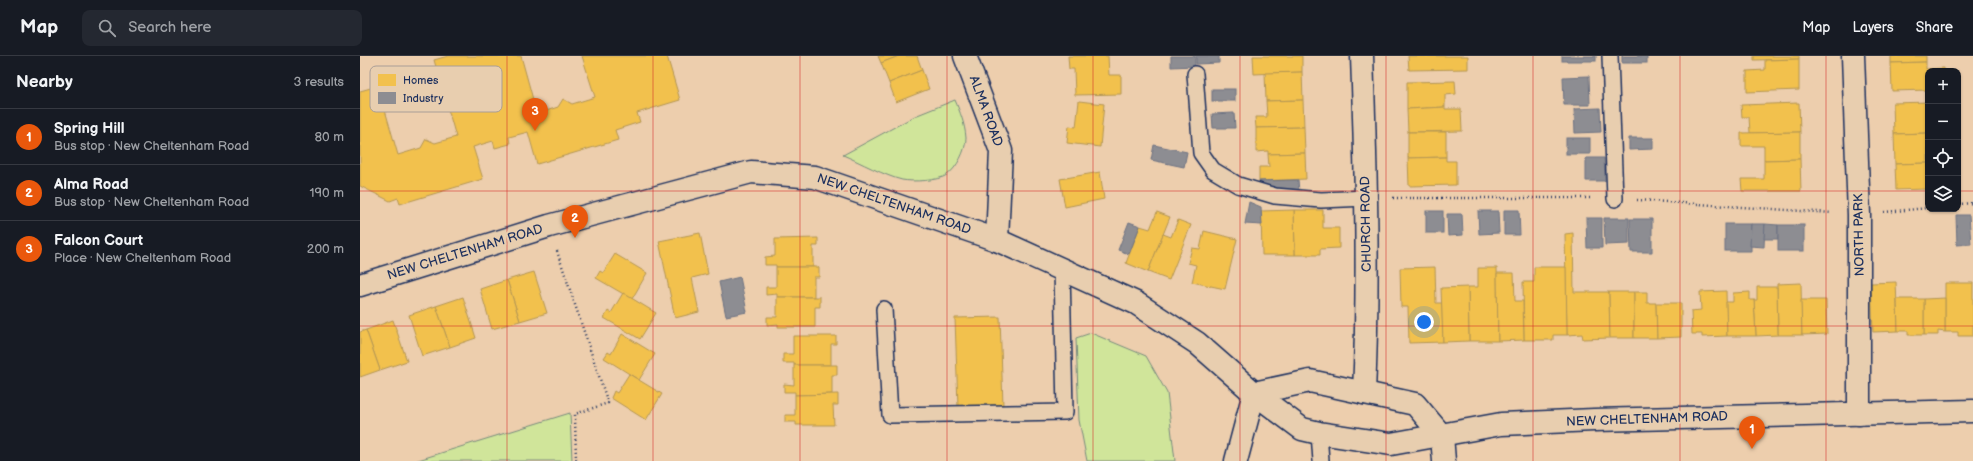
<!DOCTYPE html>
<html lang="en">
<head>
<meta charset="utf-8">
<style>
	:root { --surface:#171b24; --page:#242831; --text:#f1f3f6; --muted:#9ea1a6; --line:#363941; --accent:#ea580c }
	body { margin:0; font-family:"Balsamiq Sans",sans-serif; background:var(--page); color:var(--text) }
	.controls { position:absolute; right:12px; top:12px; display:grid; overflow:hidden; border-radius:8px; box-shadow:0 1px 3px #0004 }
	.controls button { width:36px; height:36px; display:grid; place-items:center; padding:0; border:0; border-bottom:1px solid var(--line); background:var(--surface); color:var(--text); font:20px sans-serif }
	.you { position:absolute; left:1064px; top:266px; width:14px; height:14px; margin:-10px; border:3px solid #fff; border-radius:50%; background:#1a73e8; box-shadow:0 0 0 6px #1a73e833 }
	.badge { display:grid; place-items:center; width:26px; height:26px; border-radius:50%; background:var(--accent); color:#fff; font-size:13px; font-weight:700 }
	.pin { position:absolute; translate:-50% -33px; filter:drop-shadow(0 1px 2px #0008) }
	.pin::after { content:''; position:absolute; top:21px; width:14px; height:12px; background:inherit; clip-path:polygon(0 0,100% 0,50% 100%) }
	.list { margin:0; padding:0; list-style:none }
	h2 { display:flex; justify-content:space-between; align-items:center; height:52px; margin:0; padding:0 16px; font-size:17px }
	h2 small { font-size:13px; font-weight:400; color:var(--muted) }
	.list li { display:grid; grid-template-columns:26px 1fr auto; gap:12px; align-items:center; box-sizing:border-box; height:56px; padding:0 16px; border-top:1px solid var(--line) }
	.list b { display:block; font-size:15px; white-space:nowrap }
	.list p { margin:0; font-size:13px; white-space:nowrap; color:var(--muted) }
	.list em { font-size:13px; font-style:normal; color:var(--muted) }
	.icon { flex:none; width:22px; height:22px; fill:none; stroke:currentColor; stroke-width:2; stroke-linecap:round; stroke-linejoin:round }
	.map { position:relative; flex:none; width:1613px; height:405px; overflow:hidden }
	header { display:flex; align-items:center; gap:24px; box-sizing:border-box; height:56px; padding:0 20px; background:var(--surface); border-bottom:1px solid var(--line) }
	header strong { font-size:19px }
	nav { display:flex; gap:22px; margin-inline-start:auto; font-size:14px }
	.search { width:280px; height:36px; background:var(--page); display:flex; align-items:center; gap:10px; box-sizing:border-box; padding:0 14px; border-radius:8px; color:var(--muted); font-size:15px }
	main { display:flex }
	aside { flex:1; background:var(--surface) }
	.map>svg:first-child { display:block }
</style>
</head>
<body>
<header>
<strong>Map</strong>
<div class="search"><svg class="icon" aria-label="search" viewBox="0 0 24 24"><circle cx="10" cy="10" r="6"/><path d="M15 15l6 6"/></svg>Search here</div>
<nav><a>Map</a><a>Layers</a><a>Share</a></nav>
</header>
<main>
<aside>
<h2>Nearby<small>3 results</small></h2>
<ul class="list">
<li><span class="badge">1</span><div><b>Spring Hill</b><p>Bus stop · New Cheltenham Road</p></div><em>80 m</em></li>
<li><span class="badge">2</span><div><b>Alma Road</b><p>Bus stop · New Cheltenham Road</p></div><em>190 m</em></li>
<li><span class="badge">3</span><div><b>Falcon Court</b><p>Place · New Cheltenham Road</p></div><em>200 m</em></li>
</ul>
</aside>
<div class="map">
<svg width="1613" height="405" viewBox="0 0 1613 405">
	<rect width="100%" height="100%" fill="#edcead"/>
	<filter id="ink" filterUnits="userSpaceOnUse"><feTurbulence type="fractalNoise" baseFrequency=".025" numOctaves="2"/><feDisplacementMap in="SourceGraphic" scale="8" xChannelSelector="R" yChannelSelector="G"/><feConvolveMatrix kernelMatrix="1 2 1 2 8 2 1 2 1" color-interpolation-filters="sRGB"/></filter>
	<g filter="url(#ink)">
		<!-- green -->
		<g fill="#d0e59a" stroke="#768a7c">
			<path d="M595,44C600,56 605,68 606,82C606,94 597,112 587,119C578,125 553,126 542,124C525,120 500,106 483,99L555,60Z"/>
			<polygon points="731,277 786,300 807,337 815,405 727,405 719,364 716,282"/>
			<polygon points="210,357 212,405 55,405"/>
		</g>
		<!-- homes -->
		<g fill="#f2c14e" stroke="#b29553">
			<polygon points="88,0 161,0 177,58 198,51 203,43 212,48 235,41 222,0 307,0 320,44 277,57 280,66 255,74 258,84 177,108 168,76 149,81 150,88 135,92 133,85 113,91 123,123 40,148 38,142 30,145 0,130 0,35 18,30 38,99 61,92 66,83 75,87 96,81 74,4"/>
			<polygon points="518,0 539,0 521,7"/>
			<polygon points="539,0 557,0 562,14 529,27 521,7"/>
			<polygon points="708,0 748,0 749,19 761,19 761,38 715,39 714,13 709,13"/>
			<polygon points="893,0 942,0 942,16 894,18"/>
			<polygon points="1048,0 1108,0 1108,13 1049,14"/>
			<polygon points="1394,0 1439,0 1439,3 1394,4"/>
			<polygon points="1531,0 1566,0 1566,6 1531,7"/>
			<polygon points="1439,3 1439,34 1387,36 1387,15 1405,14 1405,4"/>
			<polygon points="1566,6 1566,13 1584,12 1584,15 1568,15 1568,34 1532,35 1531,7"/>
			<polygon points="562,14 569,33 536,46 529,27"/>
			<polygon points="942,16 943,44 906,45 905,17"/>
			<polygon points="1095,25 1096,38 1085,39 1085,51 1047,53 1047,26"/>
			<polygon points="943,44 944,71 896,72 895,61 907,61 906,45"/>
			<polygon points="719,45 744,48 740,91 707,87 709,70 716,71"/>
			<polygon points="1568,46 1568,77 1534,78 1533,47"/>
			<polygon points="1439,47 1440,76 1390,77 1389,61 1382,61 1381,49"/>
			<polygon points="1085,51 1085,53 1101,53 1102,75 1048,76 1047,53"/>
			<polygon points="944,71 945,97 908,98 908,95 896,96 896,72"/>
			<polygon points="1048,76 1086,76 1086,101 1048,102"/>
			<polygon points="1440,76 1440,103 1404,104 1404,90 1381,90 1381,77"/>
			<polygon points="1568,77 1568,107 1535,108 1534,78"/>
			<polygon points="945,97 946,123 899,125 899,111 909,111 908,98"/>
			<polygon points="1086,101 1086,105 1096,105 1096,129 1049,130 1048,102"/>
			<polygon points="1440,103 1441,135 1382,135 1381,123 1404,123 1404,104"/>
			<polygon points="1568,107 1568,133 1536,134 1535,108"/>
			<polygon points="740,116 744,143 705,151 700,123"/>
			<polygon points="934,154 963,154 963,172 979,172 979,192 960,193 960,199 935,199"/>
			<polygon points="934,154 935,199 902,199 901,155"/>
			<polygon points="797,156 810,161 788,216 766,207 780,170 790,173"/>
			<polygon points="818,164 831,169 809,224 788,216 803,178 811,181"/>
			<polygon points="844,175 877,183 865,233 832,226 836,209 828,207 832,192 840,193"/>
			<polygon points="340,177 348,218 332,222 339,256 315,262 299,185"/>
			<polygon points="1213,177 1214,236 1249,236 1250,282 1223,283 1222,278 1207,279 1205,178"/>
			<polygon points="458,182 458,190 453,190 453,211 416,211 416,209 405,209 405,201 415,200 415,183"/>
			<polygon points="255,198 287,217 272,243 236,222 240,215 243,217"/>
			<polygon points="416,211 459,211 459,221 454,221 454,241 417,241 417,238 406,239 406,231 416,231"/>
			<polygon points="1075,211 1076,247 1082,247 1083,286 1049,287 1048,251 1041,251 1040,212"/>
			<polygon points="1174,211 1206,211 1207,279 1193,279 1193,284 1164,284 1163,226 1174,226"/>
			<polygon points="1118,212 1137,212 1138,285 1109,285 1108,231 1118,231"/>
			<polygon points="174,216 187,257 160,265 147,224"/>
			<polygon points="1137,217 1154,217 1155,245 1163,245 1164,284 1138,285"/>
			<polygon points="147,224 160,265 132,273 120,233"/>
			<polygon points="1536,226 1538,275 1513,276 1511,227"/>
			<polygon points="1441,227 1442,279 1418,279 1417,228"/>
			<polygon points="1585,227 1613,227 1613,280 1598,280 1598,276 1585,276"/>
			<polygon points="1108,231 1109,285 1083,286 1081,232"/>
			<polygon points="1397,231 1417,231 1418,279 1396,280 1394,244 1397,244"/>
			<polygon points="1366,235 1367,280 1342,281 1342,278 1332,278 1331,255 1341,254 1340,236"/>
			<polygon points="1249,236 1274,236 1274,282 1250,282"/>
			<polygon points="1274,236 1287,236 1287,247 1296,247 1297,282 1274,282"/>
			<polygon points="1390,236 1390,244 1394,244 1396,280 1367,280 1366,246 1373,246 1373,237"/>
			<polygon points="263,237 296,257 280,283 244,262 248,255 251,257"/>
			<polygon points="103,241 116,282 90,291 76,250"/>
			<polygon points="417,241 460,241 460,251 455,251 455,271 418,271 418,268 407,269 407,261 417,261"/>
			<polygon points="1585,242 1585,276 1578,275 1578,279 1564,279 1564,243"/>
			<polygon points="1537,243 1564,243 1564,279 1548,279 1548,275 1538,275"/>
			<polygon points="1441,244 1466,244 1467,278 1442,279"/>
			<polygon points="1296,247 1321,247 1321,281 1297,282"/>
			<polygon points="76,250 90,291 62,300 49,259"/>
			<polygon points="640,261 643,350 598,351 595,262"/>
			<polygon points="33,264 47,305 20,314 6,274"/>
			<polygon points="6,274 20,314 0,321 0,276"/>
			<polygon points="262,278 295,298 279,324 244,302 248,296 251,298"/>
			<polygon points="433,280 476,280 476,288 471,288 471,309 434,309 434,307 423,307 423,298 433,298"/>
			<polygon points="434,309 477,309 477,319 472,319 472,338 435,339 435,336 424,336 424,328 434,329"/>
			<polygon points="269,318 302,338 286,364 251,342 254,335 257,337"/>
			<polygon points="478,338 478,349 473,349 474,369 436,369 436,366 425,366 425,359 435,359 435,339"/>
		</g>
		<!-- industry -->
		<g fill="#8d8d92" stroke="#6b7182">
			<polygon points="811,0 835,0 835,10 811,11"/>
			<polygon points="836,0 859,0 859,7 836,8"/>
			<rect x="1202" y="0" width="34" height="5"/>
			<rect x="1262" y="0" width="25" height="7"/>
			<polygon points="1229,20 1230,49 1204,49 1203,21"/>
			<rect x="852" y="33" width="23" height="12"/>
			<polygon points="1240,52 1241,76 1215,77 1214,53"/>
			<polygon points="874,57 875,72 853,72 852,58"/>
			<rect x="1206" y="82" width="24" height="16"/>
			<polygon points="1269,82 1293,82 1293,93 1269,94"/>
			<polygon points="794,89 827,96 824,111 791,104"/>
			<polygon points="1226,102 1244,102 1245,125 1226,125"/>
			<polygon points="938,124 939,135 925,135 899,128 899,125"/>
			<polygon points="889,146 901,151 902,169 885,168"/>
			<polygon points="1144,154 1159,154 1160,179 1144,179"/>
			<rect x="1066" y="155" width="17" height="22"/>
			<polygon points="1118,155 1138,155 1139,177 1119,178"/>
			<polygon points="1087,158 1102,158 1103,179 1088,180"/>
			<polygon points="1596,159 1609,159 1611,188 1597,189"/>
			<polygon points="1226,162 1242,162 1242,192 1227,192"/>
			<polygon points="1244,162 1269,162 1269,188 1245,189"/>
			<polygon points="1270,163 1292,163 1292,196 1271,196"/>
			<polygon points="769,166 780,170 769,198 758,194"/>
			<rect x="1365" y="168" width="26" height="27"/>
			<polygon points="1391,168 1405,168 1404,191 1390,190"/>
			<polygon points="1405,168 1418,169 1418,183 1404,183"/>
			<rect x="1418" y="169" width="26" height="26"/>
			<polygon points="380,221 387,256 366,260 359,226"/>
		</g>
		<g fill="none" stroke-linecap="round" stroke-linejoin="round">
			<defs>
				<g id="service">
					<polyline points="1250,0 1255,143"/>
					<polyline points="835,18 841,97 853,114 878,129 915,140 961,144 1007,142"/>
					<polyline points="524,253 530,359 705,356 702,213"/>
					<polyline points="959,377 961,405"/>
				</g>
				<g id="minor">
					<polyline points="605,0 641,95 637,184"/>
					<path d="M1002,0C1006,112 1009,224 1004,337"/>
					<polyline points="1493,0 1499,159 1499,358"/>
					<polyline points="1082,380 1084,405"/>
					<polyline points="876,405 894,337"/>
				</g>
				<g id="tertiary">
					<polyline points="0,229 189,170 391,116 455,121 637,184 776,247 837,287 894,337 942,373 959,377 1031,388 1141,368 1234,364 1613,355"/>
					<polyline points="894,337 950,325 1055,348 1082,380"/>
				</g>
			</defs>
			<!-- service casing -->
			<use href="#service" stroke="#1b2f5e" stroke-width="18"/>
			<!-- minor casing -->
			<use href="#minor" stroke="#1b2f5e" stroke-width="25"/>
			<!-- tertiary casing -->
			<use href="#tertiary" stroke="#1b2f5e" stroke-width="25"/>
			<!-- path -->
			<g stroke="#1b2f5e" stroke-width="2.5" stroke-dasharray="1 3" stroke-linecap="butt">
				<polyline points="1033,142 1232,142"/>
				<polyline points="1277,144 1472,157"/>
				<polyline points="1598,148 1613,147"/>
				<polyline points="1524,156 1568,152"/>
				<polyline points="197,195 248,347 215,358 216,405"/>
			</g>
			<!-- service -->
			<use href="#service" stroke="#e8ceaf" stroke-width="15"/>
			<!-- minor -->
			<use href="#minor" stroke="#e8ceaf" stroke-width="22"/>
			<!-- tertiary -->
			<use href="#tertiary" stroke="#e8ceaf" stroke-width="22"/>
		</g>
	</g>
	<!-- grid -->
	<path fill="none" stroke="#d62828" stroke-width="1" stroke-opacity="0.55" d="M147,0V405M293,0V405M440,0V405M587,0V405M733,0V405M880,0V405M1026,0V405M1173,0V405M1320,0V405M1466,0V405M0,135H1568M1598,135H1613M0,270H1613"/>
	<g text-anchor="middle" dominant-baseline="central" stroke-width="4" stroke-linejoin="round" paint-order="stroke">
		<!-- street labels -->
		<g font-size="13" fill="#1b2f5e" stroke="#e8ceaf">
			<text transform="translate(626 55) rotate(70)">ALMA ROAD</text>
			<text transform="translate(534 148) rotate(19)">NEW CHELTENHAM ROAD</text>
			<text transform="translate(1006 168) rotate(-91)">CHURCH ROAD</text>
			<text transform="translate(1499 179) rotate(-91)">NORTH PARK</text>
			<text transform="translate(105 196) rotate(-17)">NEW CHELTENHAM ROAD</text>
			<text transform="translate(1287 363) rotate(-2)">NEW CHELTENHAM ROAD</text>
		</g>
	</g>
	<!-- legend -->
	<rect x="10" y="10" width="132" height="46" rx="6" fill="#e8ceaf" stroke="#aa9e97" stroke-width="1"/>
	<rect x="18" y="18" width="18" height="12" fill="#f2c14e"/>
	<rect x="18" y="36" width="18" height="12" fill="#8d8d92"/>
	<g font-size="11" fill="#1b2f5e">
		<text x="43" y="28">Homes</text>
		<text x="43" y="46">Industry</text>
	</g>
</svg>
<div class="controls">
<button>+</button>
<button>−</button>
<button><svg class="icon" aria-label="locate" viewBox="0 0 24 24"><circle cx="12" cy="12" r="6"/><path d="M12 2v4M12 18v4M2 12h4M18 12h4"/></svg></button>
<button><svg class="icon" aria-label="layers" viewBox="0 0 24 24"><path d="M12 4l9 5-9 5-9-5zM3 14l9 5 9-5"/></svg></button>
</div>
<div class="you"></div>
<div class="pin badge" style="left:1392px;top:393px">1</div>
<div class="pin badge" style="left:215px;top:182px">2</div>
<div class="pin badge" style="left:175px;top:75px">3</div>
</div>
</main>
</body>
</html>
